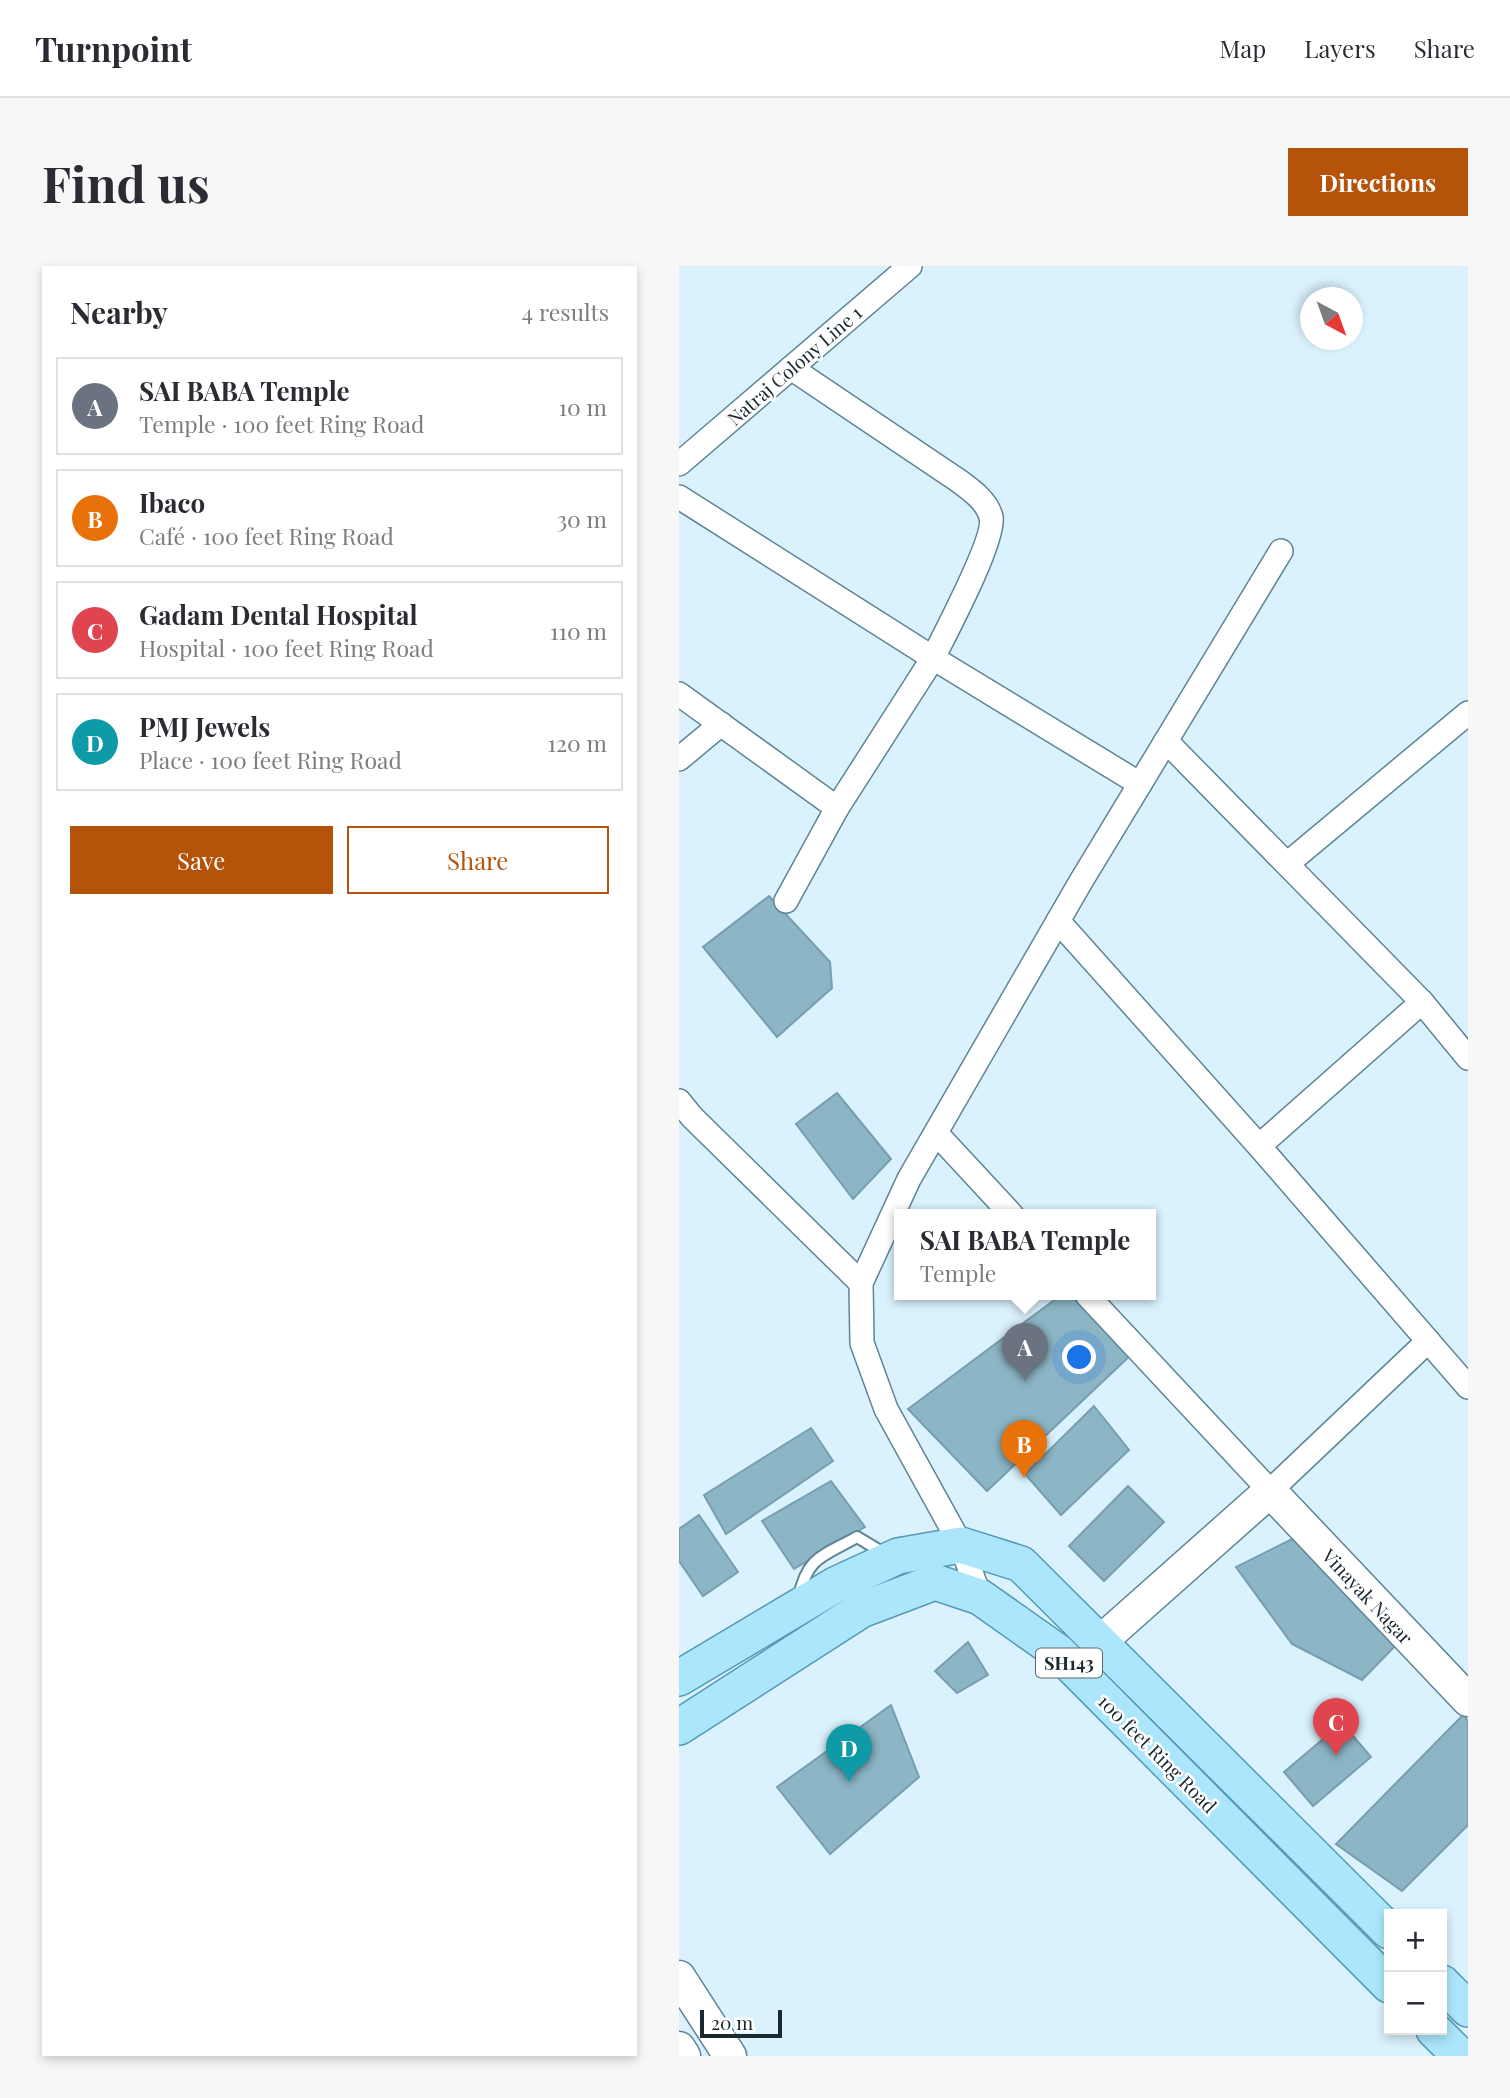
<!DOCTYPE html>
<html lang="en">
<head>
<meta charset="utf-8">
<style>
	:root { --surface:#fff; --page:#f7f7f7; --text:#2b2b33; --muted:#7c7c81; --line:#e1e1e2; --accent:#b45309 }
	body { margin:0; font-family:"Playfair Display",serif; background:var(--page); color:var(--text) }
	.controls { position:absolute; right:21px; bottom:21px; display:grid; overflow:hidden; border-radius:0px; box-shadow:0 4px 10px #0003 }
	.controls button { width:63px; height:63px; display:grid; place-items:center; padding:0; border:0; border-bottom:2px solid var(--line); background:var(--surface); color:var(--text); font:35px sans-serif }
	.compass { position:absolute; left:621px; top:21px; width:63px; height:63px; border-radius:50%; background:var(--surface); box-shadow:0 4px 10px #0003; rotate:139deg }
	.scale { position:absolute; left:21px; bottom:18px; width:82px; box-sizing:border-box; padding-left:7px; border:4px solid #18292f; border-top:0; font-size:19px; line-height:24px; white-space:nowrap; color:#18292f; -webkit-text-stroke:5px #fff; paint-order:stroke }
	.you { position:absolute; left:401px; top:1092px; width:24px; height:24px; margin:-18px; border:5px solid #fff; border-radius:50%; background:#1a73e8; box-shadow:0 0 0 10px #1a73e833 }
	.badge { display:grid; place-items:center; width:46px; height:46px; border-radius:50%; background:var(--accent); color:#fff; font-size:23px; font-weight:700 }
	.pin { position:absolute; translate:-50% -58px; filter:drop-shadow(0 2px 4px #0008) }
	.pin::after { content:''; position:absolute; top:37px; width:24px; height:21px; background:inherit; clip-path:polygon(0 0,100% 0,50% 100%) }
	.popup { position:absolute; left:215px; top:943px; width:262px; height:91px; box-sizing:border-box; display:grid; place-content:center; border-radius:0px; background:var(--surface); filter:drop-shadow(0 2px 5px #0005); font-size:23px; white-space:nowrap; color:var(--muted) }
	.popup b { font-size:26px; color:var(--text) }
	.popup::after { content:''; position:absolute; left:50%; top:100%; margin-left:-14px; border:14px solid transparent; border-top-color:var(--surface) }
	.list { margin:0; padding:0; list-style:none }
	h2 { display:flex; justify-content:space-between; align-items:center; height:91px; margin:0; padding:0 28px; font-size:30px }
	h2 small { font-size:23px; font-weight:400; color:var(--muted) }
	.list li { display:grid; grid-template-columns:46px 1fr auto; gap:21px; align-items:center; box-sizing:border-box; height:98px; margin:0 14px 14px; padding:0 14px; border:2px solid var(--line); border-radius:0px }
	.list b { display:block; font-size:26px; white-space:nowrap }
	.list p { margin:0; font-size:23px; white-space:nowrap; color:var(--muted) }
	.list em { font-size:23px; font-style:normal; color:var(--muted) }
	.actions { display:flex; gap:14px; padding:21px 28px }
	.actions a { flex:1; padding:16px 0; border:2px solid var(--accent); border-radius:0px; text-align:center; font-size:24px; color:var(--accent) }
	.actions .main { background:var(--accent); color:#fff }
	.map { position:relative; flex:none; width:789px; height:1790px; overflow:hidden; border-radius:0px }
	header { display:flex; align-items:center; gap:42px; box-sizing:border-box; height:98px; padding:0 35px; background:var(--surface); border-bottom:2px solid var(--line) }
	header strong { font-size:33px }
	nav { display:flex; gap:38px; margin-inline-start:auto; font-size:24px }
	.intro { display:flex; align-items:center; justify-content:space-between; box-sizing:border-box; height:168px; padding:0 42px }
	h1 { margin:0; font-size:49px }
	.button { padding:18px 32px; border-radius:0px; background:var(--accent); color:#fff; font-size:24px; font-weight:700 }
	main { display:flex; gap:42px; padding:0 42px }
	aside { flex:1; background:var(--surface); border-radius:0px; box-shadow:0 4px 10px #0003 }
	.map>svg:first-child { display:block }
</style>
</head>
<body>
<header>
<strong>Turnpoint</strong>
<nav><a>Map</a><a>Layers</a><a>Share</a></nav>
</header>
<div class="intro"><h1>Find us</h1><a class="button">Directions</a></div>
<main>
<aside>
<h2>Nearby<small>4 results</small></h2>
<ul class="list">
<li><span class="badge" style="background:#6b7280">A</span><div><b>SAI BABA Temple</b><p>Temple · 100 feet Ring Road</p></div><em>10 m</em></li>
<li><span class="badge" style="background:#e8710a">B</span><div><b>Ibaco</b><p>Café · 100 feet Ring Road</p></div><em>30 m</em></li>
<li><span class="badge" style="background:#e0444e">C</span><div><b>Gadam Dental Hospital</b><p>Hospital · 100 feet Ring Road</p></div><em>110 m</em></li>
<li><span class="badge" style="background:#0f9aa8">D</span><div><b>PMJ Jewels</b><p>Place · 100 feet Ring Road</p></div><em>120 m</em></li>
</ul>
<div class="actions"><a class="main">Save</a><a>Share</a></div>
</aside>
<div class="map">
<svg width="789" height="1790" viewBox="0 0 789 1790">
	<rect width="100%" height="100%" fill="#daf2fd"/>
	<!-- building -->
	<g fill="#8cb5c5" stroke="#779eaf" stroke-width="2">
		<polygon points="90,630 151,696 153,722 98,771 24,681"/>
		<polygon points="158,827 212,893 174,933 117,858"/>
		<polygon points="382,1029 399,1029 455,1086 308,1225 229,1143"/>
		<polygon points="415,1140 450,1184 382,1249 346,1208"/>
		<polygon points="132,1162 154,1195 47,1268 25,1229"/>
		<polygon points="152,1215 186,1261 115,1303 83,1255"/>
		<polygon points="449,1220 485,1256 425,1315 390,1280"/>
		<polygon points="20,1249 59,1306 24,1330 0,1295 0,1263"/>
		<polygon points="625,1267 721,1375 683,1414 613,1378 557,1301"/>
		<polygon points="289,1376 309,1409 278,1427 256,1405"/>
		<polygon points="212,1439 240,1511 151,1588 98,1521"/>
		<polygon points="784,1449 789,1455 789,1559 723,1625 657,1578"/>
		<polygon points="663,1457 692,1491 634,1540 605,1506"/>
	</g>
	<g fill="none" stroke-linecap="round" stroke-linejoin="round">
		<defs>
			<path id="lane" d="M120,1331C128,1290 145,1290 178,1271L208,1289"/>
			<g id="street">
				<path d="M112,102L280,215C292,224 308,235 312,251C317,272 266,368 254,392L461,518"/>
				<polyline points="0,198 231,0"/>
				<polyline points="0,231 254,392 158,542 0,428"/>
				<polyline points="487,475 743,736 789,792"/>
				<polyline points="0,493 42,458"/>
				<polyline points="608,598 789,447"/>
				<polyline points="107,635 158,542"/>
				<polyline points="379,655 580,880 789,1121"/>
				<polyline points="0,835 13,851 182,1017"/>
				<polyline points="257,867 333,949"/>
				<polyline points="580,880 743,736"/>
				<polyline points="408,1029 591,1225 749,1075"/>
				<polyline points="301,1331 282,1279 207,1143 183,1077 182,1017 230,913 401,617 602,285"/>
			</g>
			<g id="secondary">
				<polyline points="421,1376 591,1225 789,1434"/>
				<polyline points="0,1711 51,1790"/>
				<polyline points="0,1782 5,1790"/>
			</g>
			<g id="primary">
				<polyline points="0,1412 156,1319 219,1290 282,1279 342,1298 710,1665"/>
				<polyline points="0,1461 182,1344 256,1316 301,1331 379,1386 710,1719"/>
				<polyline points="763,1717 789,1743"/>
				<polyline points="755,1764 781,1790"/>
			</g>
		</defs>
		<!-- lane casing -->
		<use href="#lane" stroke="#5e8595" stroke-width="14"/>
		<!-- street casing -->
		<use href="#street" stroke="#5e8595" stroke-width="26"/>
		<!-- secondary casing -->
		<use href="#secondary" stroke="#5e8595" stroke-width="35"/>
		<!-- primary casing -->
		<use href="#primary" stroke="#5499b3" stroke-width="38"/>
		<!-- lane -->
		<use href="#lane" stroke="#fff" stroke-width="10"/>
		<!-- street -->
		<use href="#street" stroke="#fff" stroke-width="23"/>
		<!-- secondary -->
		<use href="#secondary" stroke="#fff" stroke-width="32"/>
		<!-- primary -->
		<use href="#primary" stroke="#ace6fc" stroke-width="35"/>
	</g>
	<g text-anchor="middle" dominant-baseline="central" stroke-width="5" stroke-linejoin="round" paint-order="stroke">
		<!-- shield labels -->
		<rect fill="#fff" stroke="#5d696d" stroke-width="2" x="357" y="1382.5" width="66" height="29" rx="5"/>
		<g font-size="18" font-weight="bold" fill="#18292f">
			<text x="390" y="1397">SH143</text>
		</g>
		<!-- street labels -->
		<g font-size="19" fill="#18292f" stroke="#fff">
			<text transform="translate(115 99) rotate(-41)">Natraj Colony Line 1</text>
			<text transform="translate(689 1330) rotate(47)">Vinayak Nagar</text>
			<text transform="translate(479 1487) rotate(45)">100 feet Ring Road</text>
		</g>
	</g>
</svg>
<div class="controls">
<button>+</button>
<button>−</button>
</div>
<svg class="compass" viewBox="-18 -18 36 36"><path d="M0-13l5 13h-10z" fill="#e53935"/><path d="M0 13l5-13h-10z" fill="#7c7c81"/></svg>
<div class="scale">20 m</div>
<div class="you"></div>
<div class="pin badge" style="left:346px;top:1115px;background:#6b7280">A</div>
<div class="popup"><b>SAI BABA Temple</b>Temple</div>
<div class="pin badge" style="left:345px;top:1212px;background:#e8710a">B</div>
<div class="pin badge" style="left:657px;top:1490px;background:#e0444e">C</div>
<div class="pin badge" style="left:170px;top:1516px;background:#0f9aa8">D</div>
</div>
</main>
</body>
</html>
